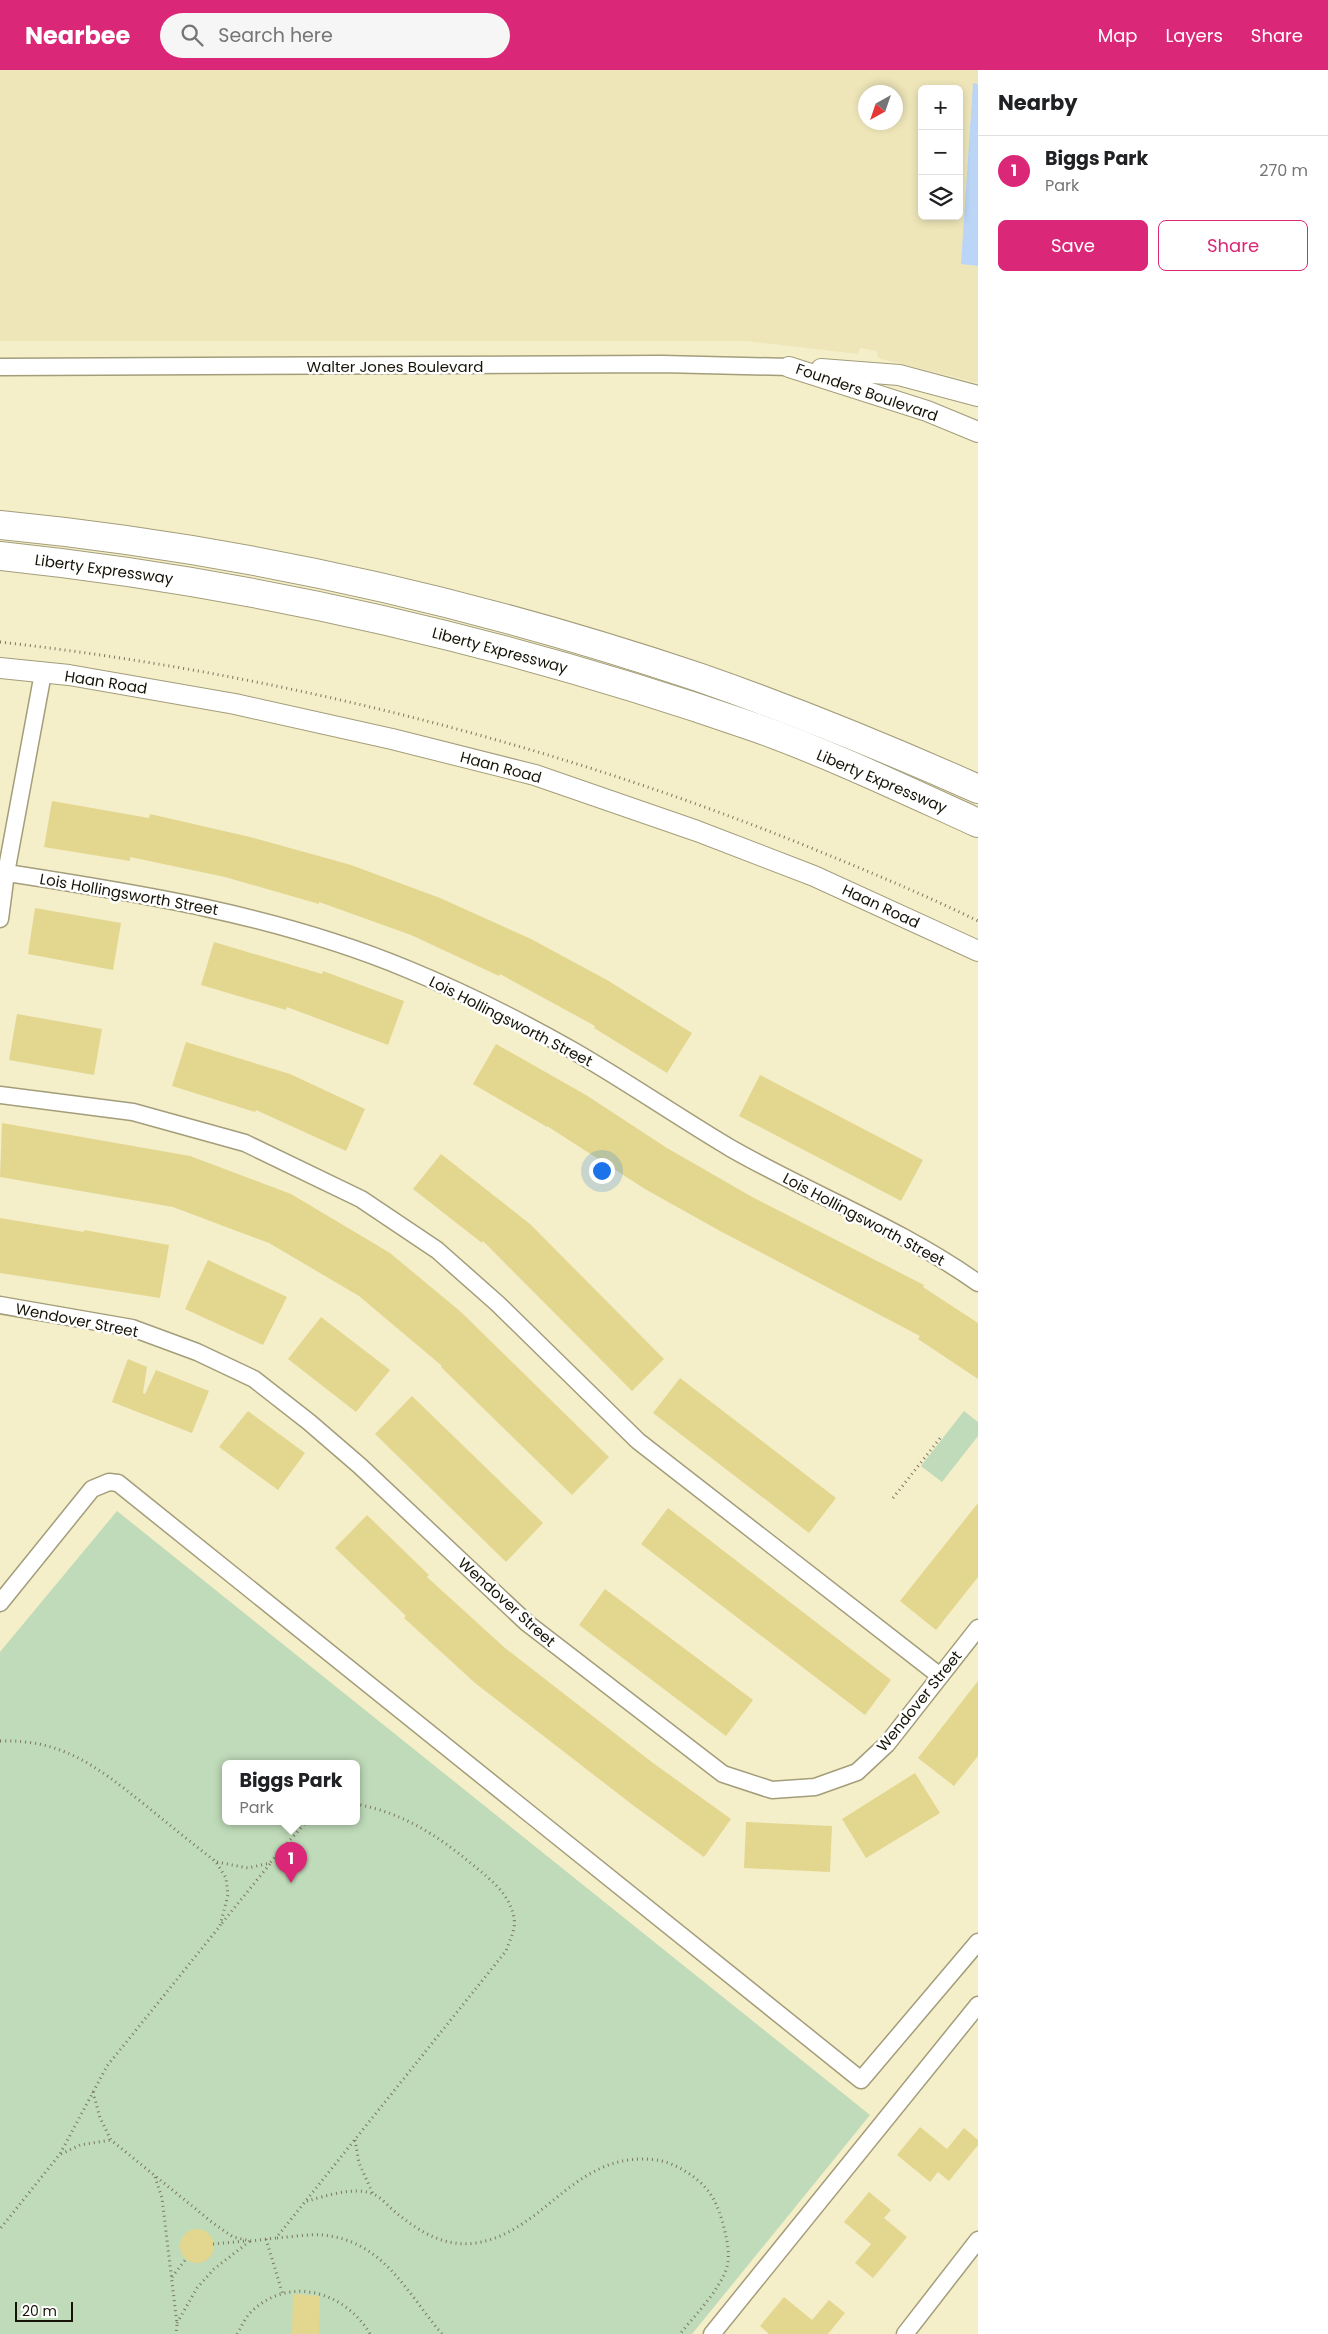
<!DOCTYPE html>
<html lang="en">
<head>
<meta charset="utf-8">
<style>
	:root { --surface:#fff; --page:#f6f6f6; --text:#202124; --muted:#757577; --line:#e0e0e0; --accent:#db2777 }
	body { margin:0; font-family:Poppins,sans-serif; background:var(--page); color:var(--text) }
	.controls { position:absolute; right:15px; top:15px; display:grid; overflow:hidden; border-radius:8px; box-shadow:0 2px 8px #0003 }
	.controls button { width:45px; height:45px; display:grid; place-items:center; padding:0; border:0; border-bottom:1px solid var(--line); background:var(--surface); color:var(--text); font:25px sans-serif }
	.compass { position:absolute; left:858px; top:15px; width:45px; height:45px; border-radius:50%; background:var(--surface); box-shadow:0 2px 8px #0003; rotate:220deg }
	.scale { position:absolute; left:15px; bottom:12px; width:58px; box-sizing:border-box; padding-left:5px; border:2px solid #161407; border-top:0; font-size:14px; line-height:18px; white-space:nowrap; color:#161407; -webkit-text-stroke:4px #fff; paint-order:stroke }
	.you { position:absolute; left:601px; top:1100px; width:18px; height:18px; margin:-12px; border:4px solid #fff; border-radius:50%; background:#1a73e8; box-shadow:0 0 0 8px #1a73e833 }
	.badge { display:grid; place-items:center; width:32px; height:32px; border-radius:50%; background:var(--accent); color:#fff; font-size:16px; font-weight:700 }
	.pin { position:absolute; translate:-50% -41px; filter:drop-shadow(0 1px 2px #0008) }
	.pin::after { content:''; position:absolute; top:26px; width:18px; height:15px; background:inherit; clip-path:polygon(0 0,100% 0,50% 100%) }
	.popup { position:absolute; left:222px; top:1690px; width:138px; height:65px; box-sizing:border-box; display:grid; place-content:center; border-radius:8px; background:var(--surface); filter:drop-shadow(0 1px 4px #0005); font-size:16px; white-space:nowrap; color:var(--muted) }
	.popup b { font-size:19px; color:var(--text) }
	.popup::after { content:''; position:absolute; left:50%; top:100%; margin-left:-10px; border:10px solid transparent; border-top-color:var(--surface) }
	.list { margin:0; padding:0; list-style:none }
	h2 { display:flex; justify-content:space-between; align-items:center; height:65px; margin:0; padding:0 20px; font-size:21px }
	h2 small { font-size:16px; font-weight:400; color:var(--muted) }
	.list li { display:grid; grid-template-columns:32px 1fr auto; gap:15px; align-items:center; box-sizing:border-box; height:70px; padding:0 20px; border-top:1px solid var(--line) }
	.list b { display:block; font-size:19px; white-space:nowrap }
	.list p { margin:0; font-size:16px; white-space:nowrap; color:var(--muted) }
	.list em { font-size:16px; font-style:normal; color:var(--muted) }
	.actions { display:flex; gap:10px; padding:15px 20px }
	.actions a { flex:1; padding:11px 0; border:1px solid var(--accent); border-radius:8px; text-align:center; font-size:18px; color:var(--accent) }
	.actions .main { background:var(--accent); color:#fff }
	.icon { flex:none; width:28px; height:28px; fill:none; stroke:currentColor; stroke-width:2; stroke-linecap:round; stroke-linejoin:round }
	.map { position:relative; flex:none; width:978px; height:2264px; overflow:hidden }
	header { display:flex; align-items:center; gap:30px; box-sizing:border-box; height:70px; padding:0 25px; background:var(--accent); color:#fff }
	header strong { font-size:24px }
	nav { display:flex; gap:28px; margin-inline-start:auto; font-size:18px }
	.search { width:350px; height:45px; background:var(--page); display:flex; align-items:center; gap:12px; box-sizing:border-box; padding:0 18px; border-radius:28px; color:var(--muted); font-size:19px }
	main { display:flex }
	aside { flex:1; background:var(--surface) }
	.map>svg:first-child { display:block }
</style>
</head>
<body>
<header>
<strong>Nearbee</strong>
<div class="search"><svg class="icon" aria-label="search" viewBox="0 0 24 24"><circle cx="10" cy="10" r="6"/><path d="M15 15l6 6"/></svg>Search here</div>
<nav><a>Map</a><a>Layers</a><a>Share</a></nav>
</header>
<main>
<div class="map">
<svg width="978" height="2264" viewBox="0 0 978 2264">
	<rect width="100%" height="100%" fill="#f4eec9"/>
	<!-- built -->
	<path fill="#eee6b9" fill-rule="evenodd" d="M0,0H978V313L878,288L877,281L860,278L858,284L746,271H0ZM922,19H959V146H922ZM866,22H896V52H866Z"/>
	<!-- green -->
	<g fill="#bfdbb9" fill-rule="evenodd">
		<polygon points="964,1341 978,1352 978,1366 942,1412 921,1396"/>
		<path d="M117,1441L870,2045L692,2264H0V1582ZM226,1694H356V1752H226Z"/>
	</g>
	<!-- water -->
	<polygon fill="#bad5f6" points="973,13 978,14 978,196 961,194"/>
	<!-- building -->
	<g fill="#e3d790">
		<polygon points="52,731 149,748 150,744 250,767 351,795 440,828 531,869 607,910 692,963 667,1003 594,958 595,956 500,904 499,906 411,865 319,832 319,834 225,807 130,787 130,791 44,777"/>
		<polygon points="35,838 121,853 113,900 28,884"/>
		<polygon points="214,872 322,904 323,901 404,931 388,975 287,937 286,940 201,915"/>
		<polygon points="17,944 102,959 94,1005 9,990"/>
		<polygon points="186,972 290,1004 365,1039 346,1081 256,1040 255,1042 172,1016"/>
		<polygon points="496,974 586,1025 667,1078 754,1128 924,1215 923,1217 978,1253 978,1309 918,1269 920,1266 720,1161 645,1119 547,1056 547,1057 473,1014"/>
		<polygon points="760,1005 923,1090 901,1131 739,1046"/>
		<polygon points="2,1053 190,1086 291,1124 390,1183 461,1242 609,1387 572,1425 441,1297 442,1296 359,1226 269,1173 173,1137 0,1107"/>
		<polygon points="441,1084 530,1154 664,1289 632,1321 483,1171 482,1173 413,1119"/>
		<polygon points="0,1148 84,1162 84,1160 169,1175 160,1228 0,1203"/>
		<polygon points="208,1190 287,1227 263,1275 185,1239"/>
		<polygon points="321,1247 390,1300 356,1342 288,1289"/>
		<polygon points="128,1289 147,1297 143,1323 145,1324 156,1300 209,1321 192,1363 112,1332"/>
		<polygon points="680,1308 836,1428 809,1463 653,1343"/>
		<polygon points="412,1326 543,1453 506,1492 375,1364"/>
		<polygon points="248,1341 305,1383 278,1420 219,1377"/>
		<polygon points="978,1433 978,1507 936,1560 900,1531"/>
		<polygon points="668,1438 891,1610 865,1645 641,1474"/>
		<polygon points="367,1445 429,1505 427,1507 505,1578 653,1693 731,1749 704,1787 634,1736 475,1613 404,1548 406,1546 335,1478"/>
		<polygon points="605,1519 753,1630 726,1666 579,1555"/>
		<polygon points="978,1611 978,1686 954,1716 918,1688"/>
		<polygon points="915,1703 940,1743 866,1788 842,1749"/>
		<polygon points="746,1752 832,1756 830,1802 744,1798"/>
		<polygon points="920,2057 947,2079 964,2058 978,2070 978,2075 949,2111 938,2102 930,2112 897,2085"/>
		<polygon points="869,2122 891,2140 884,2148 907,2167 873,2208 855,2193 871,2174 844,2152"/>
		<circle cx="197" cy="2176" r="17"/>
		<polygon points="293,2224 320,2226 319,2264 292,2264"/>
		<polygon points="784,2227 812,2250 829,2230 845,2243 828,2264 769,2264 760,2256"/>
	</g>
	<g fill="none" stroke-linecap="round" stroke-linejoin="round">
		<defs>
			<g id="minor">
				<polyline points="0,297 662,294 789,297"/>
				<path d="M0,802C138,823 277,845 407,899C463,922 519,950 572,980C626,1011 678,1047 732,1079C813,1125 902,1159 978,1213"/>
				<polyline points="0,849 6,803 43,603"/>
				<polyline points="0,1025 133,1042 245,1073 361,1129 437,1180 498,1234 638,1371 940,1606"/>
				<polyline points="0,1235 132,1258 197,1282 254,1309 309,1352 360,1396 527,1553 723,1704 772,1720 815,1717 857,1702 887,1674 978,1558"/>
				<polyline points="0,1533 92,1419 109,1412 118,1413 861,2010 978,1872"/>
				<polyline points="712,2264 978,1935"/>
				<polyline points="905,2264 978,2170"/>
			</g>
			<g id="tertiary">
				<polyline points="789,297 927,341 978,362"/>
				<polyline points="821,299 899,305 978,326"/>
				<polyline points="0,598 69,605 235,634 392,669 535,705 697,761 814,806 978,881"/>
			</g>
			<g id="motorway">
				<path d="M0,455C237,478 472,531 698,607C793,640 886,678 978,719"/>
				<path d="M0,486C258,513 512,573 757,658C832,685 905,720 978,753"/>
			</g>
		</defs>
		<!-- minor casing -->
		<use href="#minor" stroke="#a39d7a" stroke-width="19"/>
		<!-- tertiary casing -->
		<use href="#tertiary" stroke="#a39d7a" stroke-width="22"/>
		<!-- motorway casing -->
		<use href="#motorway" stroke="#a39d7a" stroke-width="30"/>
		<!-- path -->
		<g stroke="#7c7860" stroke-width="3" stroke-dasharray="1 4" stroke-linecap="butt">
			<path d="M0,572C274,603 544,671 799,773C860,798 919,822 978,851"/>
			<polyline points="893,1428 941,1367 943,1368"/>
			<path d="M0,1671C63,1669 97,1697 144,1734C168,1754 192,1773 216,1792L226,1808L228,1825L220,1856L107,1996L60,2084L0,2159"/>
			<polyline points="217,1792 248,1798 270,1793 306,1752"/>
			<polyline points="222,1853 270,1794"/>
			<path d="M93,2022L100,2048L111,2070L213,2153L233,2167L251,2171L276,2168L506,1881C510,1870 516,1859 514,1848C510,1824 490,1809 473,1795C437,1765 403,1743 356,1734"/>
			<polyline points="355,2070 359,2093 373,2124"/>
			<polyline points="61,2084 80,2075 111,2070"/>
			<polyline points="155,2107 162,2128 177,2254 176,2264"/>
			<path d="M307,2131C326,2126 354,2116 373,2124C381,2127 388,2136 394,2141C417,2160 444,2178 476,2173C546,2162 575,2079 657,2090C677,2093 705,2111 714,2130C720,2141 723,2154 726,2166C728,2176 730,2189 726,2200C717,2223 696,2244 680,2264"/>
			<path d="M277,2168C291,2167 308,2164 322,2165C383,2170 407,2223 442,2264"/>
			<polyline points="266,2169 283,2225"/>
			<polyline points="213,2174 245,2171"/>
			<polyline points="172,2207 186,2189"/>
			<polyline points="177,2253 197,2218 214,2199 250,2171"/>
			<path d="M237,2264C241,2258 244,2250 249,2244C287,2204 345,2221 370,2264"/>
		</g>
		<!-- minor -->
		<use href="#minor" stroke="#fff" stroke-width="16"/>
		<!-- tertiary -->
		<use href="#tertiary" stroke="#fff" stroke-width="20"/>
		<!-- motorway -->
		<use href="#motorway" stroke="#fff" stroke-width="28"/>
	</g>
	<g text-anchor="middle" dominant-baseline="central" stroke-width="5" stroke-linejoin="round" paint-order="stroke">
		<!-- street labels -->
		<g font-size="15" fill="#161407" stroke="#fff">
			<text x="395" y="296">Walter Jones Boulevard</text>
			<text transform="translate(867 322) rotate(19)">Founders Boulevard</text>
			<text transform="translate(104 499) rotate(8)">Liberty Expressway</text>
			<text transform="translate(500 580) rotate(15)">Liberty Expressway</text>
			<text transform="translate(106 612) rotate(9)">Haan Road</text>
			<text transform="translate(501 697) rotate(15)">Haan Road</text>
			<text transform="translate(882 711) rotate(23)">Liberty Expressway</text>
			<text transform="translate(129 824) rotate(10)">Lois Hollingsworth Street</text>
			<text transform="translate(881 836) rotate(25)">Haan Road</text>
			<text transform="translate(511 951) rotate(27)">Lois Hollingsworth Street</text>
			<text transform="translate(864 1149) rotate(28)">Lois Hollingsworth Street</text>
			<text transform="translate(77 1250) rotate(11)">Wendover Street</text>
			<text transform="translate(507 1532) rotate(42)">Wendover Street</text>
			<text transform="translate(919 1631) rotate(-51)">Wendover Street</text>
		</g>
	</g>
</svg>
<div class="controls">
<button>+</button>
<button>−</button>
<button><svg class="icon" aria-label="layers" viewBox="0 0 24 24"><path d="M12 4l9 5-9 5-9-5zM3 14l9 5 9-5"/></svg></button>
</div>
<svg class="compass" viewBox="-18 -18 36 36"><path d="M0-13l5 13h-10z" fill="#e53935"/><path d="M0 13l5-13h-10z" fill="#757577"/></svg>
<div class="scale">20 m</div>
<div class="you"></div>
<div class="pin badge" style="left:291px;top:1813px">1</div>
<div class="popup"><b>Biggs Park</b>Park</div>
</div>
<aside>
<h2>Nearby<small></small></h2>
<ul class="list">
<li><span class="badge">1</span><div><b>Biggs Park</b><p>Park</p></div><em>270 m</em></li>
</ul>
<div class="actions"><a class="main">Save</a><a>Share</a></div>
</aside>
</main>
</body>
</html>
